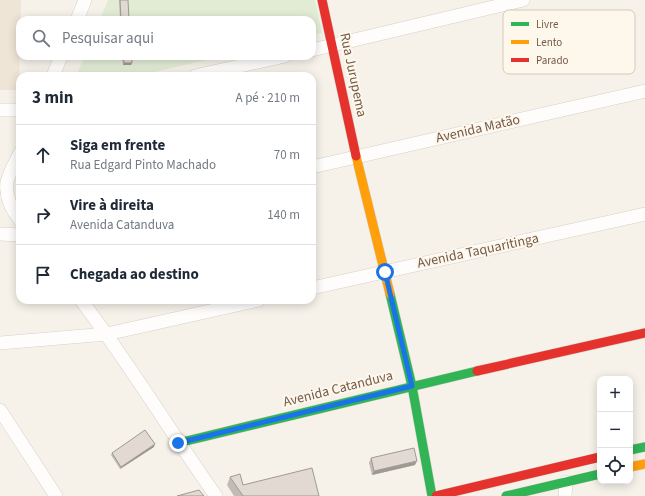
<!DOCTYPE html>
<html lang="pt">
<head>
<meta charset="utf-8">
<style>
	:root { --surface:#fff; --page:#f6f6f7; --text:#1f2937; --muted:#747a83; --line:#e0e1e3 }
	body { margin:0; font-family:"Source Sans 3",sans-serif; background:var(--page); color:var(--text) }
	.controls { position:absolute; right:12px; bottom:12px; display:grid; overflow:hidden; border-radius:8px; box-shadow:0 2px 10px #0003 }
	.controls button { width:36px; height:36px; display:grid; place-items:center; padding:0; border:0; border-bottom:1px solid var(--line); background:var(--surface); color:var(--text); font:20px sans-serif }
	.stop { position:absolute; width:12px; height:12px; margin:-9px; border:3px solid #1a73e8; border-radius:50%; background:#fff }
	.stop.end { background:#1a73e8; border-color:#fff; box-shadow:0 1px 4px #0008 }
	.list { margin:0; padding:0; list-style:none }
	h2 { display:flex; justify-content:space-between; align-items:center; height:52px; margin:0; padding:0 16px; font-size:17px }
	h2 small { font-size:13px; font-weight:400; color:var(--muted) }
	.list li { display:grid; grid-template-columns:26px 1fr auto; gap:12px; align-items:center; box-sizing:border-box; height:60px; padding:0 16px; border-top:1px solid var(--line) }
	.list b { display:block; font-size:15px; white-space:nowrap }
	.list p { margin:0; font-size:13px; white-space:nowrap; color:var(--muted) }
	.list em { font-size:13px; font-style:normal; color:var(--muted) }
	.icon { flex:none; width:22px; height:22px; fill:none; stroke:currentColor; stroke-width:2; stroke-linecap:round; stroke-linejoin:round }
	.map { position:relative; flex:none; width:645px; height:496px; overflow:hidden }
	.search { position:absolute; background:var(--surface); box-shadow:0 2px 10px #0003; left:16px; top:16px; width:300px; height:44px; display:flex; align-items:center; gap:10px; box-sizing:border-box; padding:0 14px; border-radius:12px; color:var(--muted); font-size:15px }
	.panel { position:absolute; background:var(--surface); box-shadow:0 2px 10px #0003; left:16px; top:72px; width:300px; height:232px; border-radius:12px }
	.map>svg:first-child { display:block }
</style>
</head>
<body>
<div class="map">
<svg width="645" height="496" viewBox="0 0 645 496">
	<rect width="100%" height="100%" fill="#f6f2ea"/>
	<!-- residential -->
	<polygon fill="#efe5d7" points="0,0 21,0 19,90 0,90"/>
	<!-- green -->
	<g fill="#e2ecd5">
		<polygon points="108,0 315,0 322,33 312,35 312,20 100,20"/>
		<polygon points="85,56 223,56 137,76 76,76"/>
	</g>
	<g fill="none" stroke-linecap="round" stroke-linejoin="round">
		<defs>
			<g id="street">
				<polyline points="77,20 85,0"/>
				<polyline points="312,50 523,0"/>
				<polyline points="53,76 61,56"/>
				<polyline points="195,76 285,56"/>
				<polyline points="0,110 20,110"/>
				<path d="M20,153C16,161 9,173 7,182C5,196 12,210 20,220"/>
				<polyline points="312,167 645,91"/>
				<polyline points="0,234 20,235"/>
				<polyline points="312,288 645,214"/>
				<path d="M81,300C129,363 170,431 216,496"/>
				<polyline points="0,343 107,334 259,300"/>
				<polyline points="0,410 56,496"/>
				<polyline points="565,496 566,482"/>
			</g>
			<g id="fast">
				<polyline points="390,294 412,386 432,496"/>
				<polyline points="178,443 477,371"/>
				<polyline points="630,450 645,447"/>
				<polyline points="506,496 600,474"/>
			</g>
			<g id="slow">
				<polyline points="356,156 390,294"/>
				<polyline points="630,467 645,464"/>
			</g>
			<g id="jam">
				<polyline points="322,0 356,156"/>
				<polyline points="477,371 645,333"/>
				<polyline points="436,496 600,457"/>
			</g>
		</defs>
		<!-- street casing -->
		<use href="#street" stroke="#d5cfc8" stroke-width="14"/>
		<!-- fast casing -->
		<use href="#fast" stroke="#d5cec6" stroke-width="10"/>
		<!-- slow casing -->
		<use href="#slow" stroke="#d5cec6" stroke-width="10"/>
		<!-- jam casing -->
		<use href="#jam" stroke="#d5cec6" stroke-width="10"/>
		<!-- street -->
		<use href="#street" stroke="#fefdfc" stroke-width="13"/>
		<!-- fast -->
		<use href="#fast" stroke="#30b455" stroke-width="9"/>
		<!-- slow -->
		<use href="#slow" stroke="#ff9f0a" stroke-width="9"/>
		<!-- jam -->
		<use href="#jam" stroke="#e5322d" stroke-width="9"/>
	</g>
	<!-- wall -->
	<g fill="#c2bbb5">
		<polygon points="119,0 128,0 129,20 120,20"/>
		<polygon points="122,56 132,56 132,63 131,65 123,65"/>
		<polygon points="154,447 120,469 111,455 112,453"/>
		<polygon points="371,458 415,465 372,475 369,463"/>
		<polygon points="230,477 243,485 319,496 234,496 227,485"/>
	</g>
	<!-- shaded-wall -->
	<g fill="#9e9993">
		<polygon points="124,63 132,63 131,65 123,65"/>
		<polygon points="155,444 154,447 120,469 121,467"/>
		<polygon points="417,461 415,465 372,475 374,471"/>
	</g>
	<!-- building -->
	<g fill="#e2dad2" stroke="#9e9993">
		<polygon points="120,0 128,0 129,20 121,20"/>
		<polygon points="123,56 132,56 132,63 124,63"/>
		<polygon points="145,430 155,444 121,467 112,453"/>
		<polygon points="414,448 417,461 374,471 371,458"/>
		<polygon points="312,468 319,496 243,496 230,477 240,474 243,485"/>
		<polygon points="199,490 204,496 177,496"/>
	</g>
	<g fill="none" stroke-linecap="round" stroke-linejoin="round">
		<!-- route -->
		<polyline stroke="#1a73e8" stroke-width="5" points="178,443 412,386 385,272"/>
	</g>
	<g text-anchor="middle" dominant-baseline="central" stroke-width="4" stroke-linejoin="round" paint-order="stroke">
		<!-- street labels -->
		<g font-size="14" fill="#735b4b" stroke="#fef7eb">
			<text transform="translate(353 75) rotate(78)">Rua Jurupema</text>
			<text transform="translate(478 129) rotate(-13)">Avenida Matão</text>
			<text transform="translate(478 251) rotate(-12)">Avenida Taquaritinga</text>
			<text transform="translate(338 389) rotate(-14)">Avenida Catanduva</text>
		</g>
	</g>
	<!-- legend -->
	<rect x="503" y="10" width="132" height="64" rx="6" fill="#fef7eb" stroke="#d4c8bb" stroke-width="1"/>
	<rect x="511" y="22" width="18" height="4" fill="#30b455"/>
	<rect x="511" y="40" width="18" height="4" fill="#ff9f0a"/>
	<rect x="511" y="58" width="18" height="4" fill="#e5322d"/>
	<g font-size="11" fill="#735b4b">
		<text x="536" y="28">Livre</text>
		<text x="536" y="46">Lento</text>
		<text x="536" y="64">Parado</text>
	</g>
</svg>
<div class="controls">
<button>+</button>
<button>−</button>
<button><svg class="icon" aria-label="locate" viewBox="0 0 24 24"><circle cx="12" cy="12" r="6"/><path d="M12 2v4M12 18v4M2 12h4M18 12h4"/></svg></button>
</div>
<div class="stop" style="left:385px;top:272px"></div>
<div class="stop end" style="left:178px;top:443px"></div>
<div class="search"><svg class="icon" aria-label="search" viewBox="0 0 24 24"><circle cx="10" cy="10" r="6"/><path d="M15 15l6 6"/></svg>Pesquisar aqui</div>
<section class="panel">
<h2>3 min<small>A pé · 210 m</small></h2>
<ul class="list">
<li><svg class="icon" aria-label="ahead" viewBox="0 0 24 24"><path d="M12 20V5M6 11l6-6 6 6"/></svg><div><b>Siga em frente</b><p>Rua Edgard Pinto Machado</p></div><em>70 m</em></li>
<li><svg class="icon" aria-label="right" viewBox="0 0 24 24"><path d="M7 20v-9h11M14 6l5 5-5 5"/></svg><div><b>Vire à direita</b><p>Avenida Catanduva</p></div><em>140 m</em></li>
<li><svg class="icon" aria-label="arrive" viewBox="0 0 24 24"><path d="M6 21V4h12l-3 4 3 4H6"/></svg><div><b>Chegada ao destino</b></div></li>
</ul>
</section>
</div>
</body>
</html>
